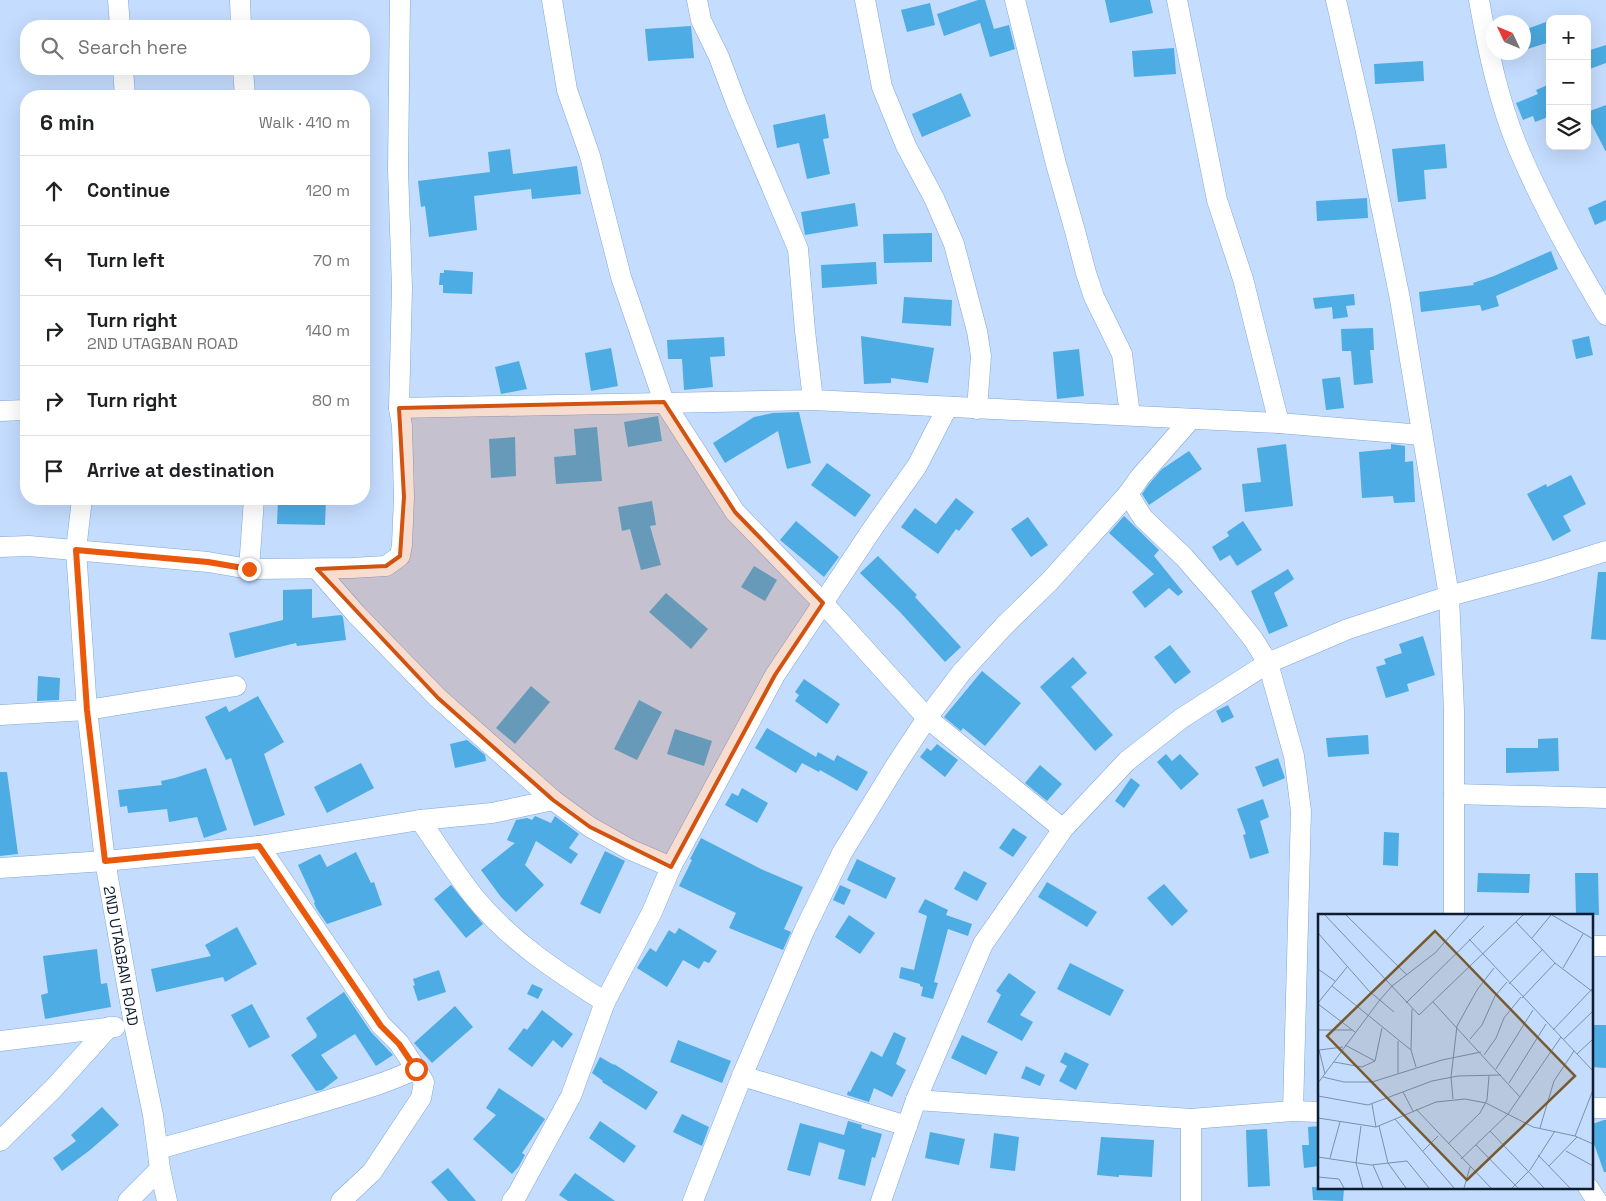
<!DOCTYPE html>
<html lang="en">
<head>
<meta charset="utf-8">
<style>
	:root { --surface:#fff; --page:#f2f2f2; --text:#202124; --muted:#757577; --line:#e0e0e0 }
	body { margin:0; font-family:"Space Grotesk",sans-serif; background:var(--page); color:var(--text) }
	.controls { position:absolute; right:15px; top:15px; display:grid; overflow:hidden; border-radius:10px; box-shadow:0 5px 20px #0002 }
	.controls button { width:45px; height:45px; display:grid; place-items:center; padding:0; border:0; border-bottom:1px solid var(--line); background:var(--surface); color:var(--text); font:25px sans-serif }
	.compass { position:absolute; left:1486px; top:15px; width:45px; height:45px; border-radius:50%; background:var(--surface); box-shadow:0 5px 20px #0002; rotate:314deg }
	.stop { position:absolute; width:15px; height:15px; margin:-11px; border:4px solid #ea580c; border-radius:50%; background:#fff }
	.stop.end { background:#ea580c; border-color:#fff; box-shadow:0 1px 5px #0008 }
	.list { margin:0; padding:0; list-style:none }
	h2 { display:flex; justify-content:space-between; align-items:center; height:65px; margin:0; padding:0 20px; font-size:21px }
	h2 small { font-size:16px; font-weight:400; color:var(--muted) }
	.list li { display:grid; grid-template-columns:32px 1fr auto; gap:15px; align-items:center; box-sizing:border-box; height:70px; padding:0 20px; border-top:1px solid var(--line) }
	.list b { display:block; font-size:19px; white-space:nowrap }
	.list p { margin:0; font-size:16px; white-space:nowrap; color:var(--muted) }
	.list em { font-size:16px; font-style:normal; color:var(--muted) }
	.icon { flex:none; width:28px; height:28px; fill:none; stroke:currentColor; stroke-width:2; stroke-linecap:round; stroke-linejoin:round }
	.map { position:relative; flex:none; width:1606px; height:1201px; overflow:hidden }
	.search { position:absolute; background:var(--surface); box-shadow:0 5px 20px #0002; left:20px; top:20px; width:350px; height:55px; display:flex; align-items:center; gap:12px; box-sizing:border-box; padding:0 18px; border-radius:20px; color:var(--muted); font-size:19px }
	.panel { position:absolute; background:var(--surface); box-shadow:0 5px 20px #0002; left:20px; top:90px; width:350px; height:415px; border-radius:20px }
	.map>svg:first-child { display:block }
</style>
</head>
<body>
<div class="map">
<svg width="1606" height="1201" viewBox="0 0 1606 1201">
	<rect width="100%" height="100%" fill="#c4dcfe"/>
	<!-- building -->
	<g fill="#4cace3">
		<polygon points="978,0 985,0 994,29 1009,25 1015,49 990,57 980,23 944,36 937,14"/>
		<polygon points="1105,0 1150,0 1153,13 1110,23"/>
		<polygon points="930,3 935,25 907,32 901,10"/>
		<polygon points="1546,22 1550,34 1550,42 1524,50 1524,30"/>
		<polygon points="691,26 694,58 648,61 645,29"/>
		<polygon points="1606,45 1606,63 1587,70 1587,51"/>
		<polygon points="1174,48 1176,74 1134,77 1132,51"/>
		<polygon points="1423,61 1424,81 1375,84 1374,64"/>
		<polygon points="1550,84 1550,120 1548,117 1535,122 1533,116 1523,120 1516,103 1538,94 1536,90"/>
		<polygon points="961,93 971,116 922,137 912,114"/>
		<polygon points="1606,105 1606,152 1591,123 1587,124 1587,112"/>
		<polygon points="825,114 829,138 823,139 830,174 807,179 799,143 777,148 773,125"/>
		<polygon points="1445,144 1447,168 1424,170 1426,199 1398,202 1392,149"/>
		<polygon points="510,149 513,174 577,166 581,194 532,199 531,189 474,196 477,230 429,237 425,206 421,207 418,181 490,172 488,152"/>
		<polygon points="1367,198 1368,218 1317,221 1316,201"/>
		<polygon points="1606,200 1606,220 1595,225 1588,208"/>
		<polygon points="855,203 858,226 805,235 801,212"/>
		<polygon points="932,233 932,262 884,263 883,234"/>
		<polygon points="1551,251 1558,269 1496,296 1499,306 1482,311 1480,305 1421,312 1419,292 1474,285 1473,283 1494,276"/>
		<polygon points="876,262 877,284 822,288 821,265"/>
		<polygon points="444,270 473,272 472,294 443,293 443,285 439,285 440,273 444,273"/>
		<polygon points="1354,294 1355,305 1346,306 1348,317 1333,319 1332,307 1315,309 1313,298"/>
		<polygon points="904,297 952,300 951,326 902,323"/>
		<polygon points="1373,328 1374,350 1370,350 1373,383 1354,385 1351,351 1342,351 1341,329"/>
		<polygon points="861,336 934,348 928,383 891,378 891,383 864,384"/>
		<polygon points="1589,336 1593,355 1576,359 1572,340"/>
		<polygon points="724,337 725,356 710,357 713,387 684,390 682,359 668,359 667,340"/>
		<polygon points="611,348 618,386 591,391 585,353"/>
		<polygon points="1079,349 1084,396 1057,399 1053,352"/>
		<polygon points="519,361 527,389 501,394 495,367"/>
		<polygon points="1340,377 1344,408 1326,410 1322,379"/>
		<polygon points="799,412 811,463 787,469 778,431 725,463 713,443 754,417 773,413"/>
		<polygon points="658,416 662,441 628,447 624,422"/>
		<polygon points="597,427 602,481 556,484 554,457 576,455 574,429"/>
		<polygon points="515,437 516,476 491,478 489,439"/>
		<polygon points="1286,444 1293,506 1245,512 1242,484 1261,482 1257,448"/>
		<polygon points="1391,444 1405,446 1405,462 1413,461 1415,502 1394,503 1393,496 1362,498 1359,452 1391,449"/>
		<polygon points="1189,451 1202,469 1149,505 1142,494 1149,484 1162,469"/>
		<polygon points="827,463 871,495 855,517 811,485"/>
		<polygon points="1571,475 1586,504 1563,516 1571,531 1553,541 1527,494 1546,484 1547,487"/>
		<polygon points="956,498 974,512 959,531 956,529 938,554 901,527 915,508 936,524"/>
		<polygon points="278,499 326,499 325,525 277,524"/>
		<polygon points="652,501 656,525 650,526 661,565 641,570 630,529 622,531 618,507"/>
		<polygon points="1124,516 1159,550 1154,556 1183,592 1178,596 1169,588 1145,608 1132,592 1154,574 1109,533"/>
		<polygon points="1028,517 1048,545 1031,557 1011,529"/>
		<polygon points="796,521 839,557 824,577 780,540"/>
		<polygon points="1243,521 1262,550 1237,566 1230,555 1220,561 1212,547 1229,536 1227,532"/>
		<polygon points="878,556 917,595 915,597 961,647 945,662 900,612 860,573"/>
		<polygon points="754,566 777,580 765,601 741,587"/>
		<polygon points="1288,569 1294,579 1274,593 1288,626 1269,634 1251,591"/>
		<polygon points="1598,572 1606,572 1606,640 1591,639"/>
		<polygon points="312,589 312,618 341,615 343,617 346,640 297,646 296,643 235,658 229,633 283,620 283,590"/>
		<polygon points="666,593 708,629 691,649 649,612"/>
		<polygon points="1423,636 1435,675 1407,684 1409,691 1386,698 1376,667 1386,664 1384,659 1402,653 1399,644"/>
		<polygon points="1170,645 1191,672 1175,684 1154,657"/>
		<polygon points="1073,657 1087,673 1071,687 1113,735 1095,751 1040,687"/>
		<polygon points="982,671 1021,703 985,746 963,728 961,731 944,717"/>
		<polygon points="38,676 60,678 59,700 37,701"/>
		<polygon points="804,679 840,704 827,724 795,701 799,695 795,692"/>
		<polygon points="531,686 550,702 515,744 496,728"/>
		<polygon points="258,696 284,742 264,754 285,815 254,826 231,758 226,760 205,717 226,706 229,712"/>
		<polygon points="639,700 662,712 637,760 614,749"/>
		<polygon points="1228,705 1234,717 1222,723 1216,711"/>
		<polygon points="767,728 816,757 818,752 834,761 837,755 868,772 857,791 820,770 819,772 802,763 796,773 755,748"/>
		<polygon points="675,729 712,741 704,766 667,754"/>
		<polygon points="1368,735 1369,754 1328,757 1326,738"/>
		<polygon points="1558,738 1559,771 1506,773 1506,748 1538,748 1538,739"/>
		<polygon points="467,740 485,755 486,761 455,768 450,744"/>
		<polygon points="937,744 958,760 945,777 920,757 927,748 931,751"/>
		<polygon points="1166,754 1172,761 1180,754 1199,774 1181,790 1157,762"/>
		<polygon points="1278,758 1285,778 1263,787 1255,767"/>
		<polygon points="361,763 374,788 327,813 314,787"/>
		<polygon points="1040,765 1062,784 1047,801 1025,783"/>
		<polygon points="206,768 227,830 204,838 197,817 169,822 167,809 128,813 127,806 120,807 118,790 162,785 161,781 175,778"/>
		<polygon points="0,772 7,772 18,854 0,856"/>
		<polygon points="1131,778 1140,785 1124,808 1115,801"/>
		<polygon points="742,788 768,803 757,823 725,805 732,793 738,796"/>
		<polygon points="1263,799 1269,817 1260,821 1269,853 1250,859 1243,835 1246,834 1237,809"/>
		<polygon points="535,816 551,823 555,816 579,834 569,848 578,854 571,864 536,841 525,865 544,885 516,912 501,897 481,870 515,843 507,840 516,820 527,818 532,820"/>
		<polygon points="1013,828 1027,837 1013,857 999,848"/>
		<polygon points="1384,832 1399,833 1398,866 1383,865"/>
		<polygon points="701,838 761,869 803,887 784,929 791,932 783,950 729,928 736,913 679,886 692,860 690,859"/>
		<polygon points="605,851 625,861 600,914 580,904"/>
		<polygon points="356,852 371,883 374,882 382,905 327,924 316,908 314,903 315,902 298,865 320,854 327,867"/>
		<polygon points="857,859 896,878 886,899 847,880"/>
		<polygon points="964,871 987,883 977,901 954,889"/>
		<polygon points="1478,873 1530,874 1529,893 1477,892"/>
		<polygon points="1575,873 1598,873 1599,915 1576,915"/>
		<polygon points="1047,882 1097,912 1087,927 1038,897"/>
		<polygon points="1164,884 1188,911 1172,926 1147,898"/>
		<polygon points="451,885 483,924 466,938 434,899"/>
		<polygon points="840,885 851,890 844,905 833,900"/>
		<polygon points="925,899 948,910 946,915 972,924 968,936 948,929 934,982 938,983 933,999 921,996 923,987 920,986 920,984 899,978 901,967 914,970 927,916 918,912"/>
		<polygon points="849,915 875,933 860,954 835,937"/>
		<polygon points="237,927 257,964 225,982 223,977 156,992 151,969 211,956 205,945"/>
		<polygon points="679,928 717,951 709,963 704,961 699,969 683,960 667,987 637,968 650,948 656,952 669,930 675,934"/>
		<polygon points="97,949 101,984 107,983 111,1007 45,1019 41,995 48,993 43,956"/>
		<polygon points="1070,963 1124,990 1110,1016 1057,989"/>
		<polygon points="439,970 446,992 418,1001 413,986 415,985 413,979"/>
		<polygon points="1009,973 1036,992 1020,1015 1033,1022 1022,1041 987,1022 1001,995 996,991"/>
		<polygon points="532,984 543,989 538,999 527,994"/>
		<polygon points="344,992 371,1032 393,1055 376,1066 355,1034 321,1055 338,1078 322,1090 316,1091 291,1055 317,1037 316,1036 317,1035 306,1018"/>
		<polygon points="252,1004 270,1037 249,1048 231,1015"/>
		<polygon points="455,1006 473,1027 432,1063 414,1043"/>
		<polygon points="542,1010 573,1034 562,1048 553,1040 532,1067 508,1049 524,1028 527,1030"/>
		<polygon points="1592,1025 1606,1025 1606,1068 1592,1067"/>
		<polygon points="894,1032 906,1038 896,1064 906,1070 892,1097 874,1088 869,1102 847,1095 848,1091 850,1092 871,1051 882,1057"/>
		<polygon points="962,1035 998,1052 986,1075 951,1058"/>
		<polygon points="678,1040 731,1061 722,1083 670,1062"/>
		<polygon points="1065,1052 1089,1064 1076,1090 1059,1081 1067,1066 1060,1062"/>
		<polygon points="600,1057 614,1065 614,1064 658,1092 646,1110 602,1082 603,1081 592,1073"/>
		<polygon points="1026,1066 1045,1075 1040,1086 1021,1078"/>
		<polygon points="499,1088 545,1119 522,1153 525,1155 519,1166 512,1174 473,1139 496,1115 486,1108"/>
		<polygon points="102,1107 119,1125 90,1150 62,1171 53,1158 76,1141 71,1135"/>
		<polygon points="682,1114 709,1127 702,1146 673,1132"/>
		<polygon points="1604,1120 1606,1120 1606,1172 1604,1172 1592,1138 1592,1124"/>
		<polygon points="600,1121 636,1146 624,1163 589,1138"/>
		<polygon points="848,1121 862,1125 861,1128 882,1134 875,1158 872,1157 865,1186 838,1179 845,1150 819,1142 810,1176 787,1170 800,1123 844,1135"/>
		<polygon points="1320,1126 1320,1166 1304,1168 1302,1145 1309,1145 1308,1127"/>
		<polygon points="1267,1129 1270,1186 1248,1187 1246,1130"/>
		<polygon points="930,1132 965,1139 959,1165 925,1158"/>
		<polygon points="994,1133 1019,1137 1015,1171 990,1168"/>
		<polygon points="1101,1137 1154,1140 1152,1177 1119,1175 1119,1177 1097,1175"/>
		<polygon points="448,1168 476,1201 448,1201 431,1182"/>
		<polygon points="575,1173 615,1201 568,1201 559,1195"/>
		<polygon points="1312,1187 1344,1189 1343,1201 1313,1200"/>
	</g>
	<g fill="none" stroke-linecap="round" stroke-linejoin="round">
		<defs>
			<g id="minor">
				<polyline points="118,0 120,26"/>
				<polyline points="240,0 241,26"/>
				<polyline points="552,0 567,90 590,156 621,277 664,402 735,512 823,603 927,718 1063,829"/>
				<polyline points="697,0 701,20 719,57 737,105 798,249 805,331 813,400"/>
				<polyline points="865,0 882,87 906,146 934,198 954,244 977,331 981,356 977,409"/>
				<polyline points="1015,0 1056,164 1075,231 1086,273 1094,297 1122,354 1130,415"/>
				<polyline points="1177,0 1217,200 1243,279 1279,423"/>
				<polyline points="1336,0 1365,127 1400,299 1449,596 1454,711 1454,915"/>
				<path d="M1479,0C1488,51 1499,103 1519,150C1543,207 1574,262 1606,315"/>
				<polyline points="123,69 125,96"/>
				<polyline points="243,69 245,96"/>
				<polyline points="399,408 813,400 1279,423 1422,435"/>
				<polyline points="0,411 26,410"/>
				<polyline points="1128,494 1143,518 1184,557 1225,604 1253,639 1268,663 1294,756 1301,811 1293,1111"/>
				<path id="s1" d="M82,499L76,550L87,710L105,861L134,1024L153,1115L160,1169L167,1201"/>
				<polyline points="0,547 29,546 208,562 249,569 352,568 386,566 400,556 402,545 404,497 402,426 399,408 402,288 398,169 400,0"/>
				<polyline points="249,569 254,499"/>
				<polyline points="0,715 87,710 236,686"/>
				<polyline points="1454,794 1606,798"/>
				<polyline points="553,800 590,827 629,849 671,867"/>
				<path d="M420,820C438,846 455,873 475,898C511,942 558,972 605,1002"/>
				<polyline points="0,868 105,861 259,846 420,820 492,813 553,800 438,698 356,614 317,569"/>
				<polyline points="1592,946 1606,946"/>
				<polyline points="0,1041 115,1027"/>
				<polyline points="742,1076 907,1126"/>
				<polyline points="916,1100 1191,1119 1293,1111 1320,1112"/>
				<polyline points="1592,1108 1606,1108"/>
				<polyline points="0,1141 53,1089 109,1027"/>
				<path d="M158,1149C212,1134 265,1119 319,1103C351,1093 385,1084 416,1069L399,1043L381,1025L259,846"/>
				<polyline points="1588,1187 1597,1201"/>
				<polyline points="128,1201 160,1169"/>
				<polyline points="341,1201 372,1172 421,1098 424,1082 416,1069"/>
				<polyline points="512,1201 517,1195 571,1096 605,1002 652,912 671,867 775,675 875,525 917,466 947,408"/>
				<polyline points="693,1201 742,1076 804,931 842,853 896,765 927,718 961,673 1004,626 1049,582 1128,494 1140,477 1191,419"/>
				<polyline points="881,1201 916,1100 983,944 1063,829 1127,761 1182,718 1268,663 1348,629 1449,596 1542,571 1606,551"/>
				<polyline points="1191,1201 1191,1119"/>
			</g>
		</defs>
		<!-- minor casing -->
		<use href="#minor" stroke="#80a6db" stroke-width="21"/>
		<!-- minor -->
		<use href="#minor" stroke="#fff" stroke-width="20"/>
	</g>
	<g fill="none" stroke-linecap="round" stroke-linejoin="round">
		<!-- route -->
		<polyline stroke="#ea580c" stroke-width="6" points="249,569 208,562 76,550 87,710 105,861 259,846 381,1026 399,1044 416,1069"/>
	</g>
	<!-- marked area -->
	<path fill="#d25310" fill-opacity="0.2" stroke="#d25310" stroke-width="4" stroke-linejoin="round" d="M664,402L735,512L823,603L775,675L671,867L590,827L553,800L438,698L317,569L386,566L400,556L404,497L399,408Z"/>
	<g text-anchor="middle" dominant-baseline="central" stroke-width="4" stroke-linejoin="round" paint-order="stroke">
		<!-- street labels -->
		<g font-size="15" fill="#0e1d31" stroke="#fbfbfb">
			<text stroke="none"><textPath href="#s1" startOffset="460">2ND UTAGBAN ROAD</textPath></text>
		</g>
	</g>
	<!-- overview -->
	<g transform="translate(1318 914)">
		<rect width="275" height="275" fill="#c4dcfe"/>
		<path fill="none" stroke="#7b90ac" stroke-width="1" d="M7,1L101,101L205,1M28,1L89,61M234,1L275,25M198,8L237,49L275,78M0,19L51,77L76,98M214,24L233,1M151,25L275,157M245,54L265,20M0,55L17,67M191,70L225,35M14,72L93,136L94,95M204,84L237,49M115,88L202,183M0,89L29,53M88,89L166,12M0,90L37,118M0,116H34M235,116L275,74M152,125L164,111L177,82L189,68M245,126L275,97M27,131L57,147L64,114M93,136L98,153M259,140L275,125M166,141L178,124L186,104L203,83M16,148L44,153L57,147M178,155L215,96M80,159V127M7,160L1,136L25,133M5,163L26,168H54L124,146L163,138M0,169L61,87L74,72L117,39L151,1M191,169L228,110M85,178L95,197M0,182L50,191L114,167L140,162L183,161M135,185L133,163L139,112L159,76L176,54M54,190L58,213M98,195L173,274M0,204L58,213L118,188L147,185L168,189L215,213L257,222L275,230M77,205L136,274M43,212L38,249L45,274M61,212L70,249L88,274M222,214L236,167L256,137M172,217L226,274M257,222L275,176M130,230L162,199L169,186L171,162M158,231L200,274M105,237L120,222M248,237L275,252M220,241L252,274M0,243L53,251L89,247L111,274M12,244L22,208M143,245L190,200L243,123M55,251L65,274M231,252L259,223M0,263L21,265L26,274M146,274L152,253M194,274L212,256L237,217"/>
		<path fill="#775a2e" fill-opacity="0.15" stroke="#775a2e" stroke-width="2.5" d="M117,17L257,162L149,266L9,122Z"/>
		<rect width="275" height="275" fill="none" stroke="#0e1d31" stroke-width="2.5"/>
	</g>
</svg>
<div class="controls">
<button>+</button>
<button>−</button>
<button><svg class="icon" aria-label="layers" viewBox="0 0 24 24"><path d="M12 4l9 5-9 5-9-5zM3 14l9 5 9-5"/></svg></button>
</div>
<svg class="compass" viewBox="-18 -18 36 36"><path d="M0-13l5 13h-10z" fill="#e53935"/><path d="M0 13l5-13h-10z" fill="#757577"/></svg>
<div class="stop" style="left:416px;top:1069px"></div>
<div class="stop end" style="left:249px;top:569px"></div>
<div class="search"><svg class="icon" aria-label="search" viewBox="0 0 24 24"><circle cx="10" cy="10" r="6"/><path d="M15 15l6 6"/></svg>Search here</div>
<section class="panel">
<h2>6 min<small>Walk · 410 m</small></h2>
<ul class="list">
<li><svg class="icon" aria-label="ahead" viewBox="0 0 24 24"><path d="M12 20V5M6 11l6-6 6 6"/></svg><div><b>Continue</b></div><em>120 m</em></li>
<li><svg class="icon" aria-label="left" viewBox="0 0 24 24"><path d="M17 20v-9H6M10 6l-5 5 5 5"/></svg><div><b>Turn left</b></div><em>70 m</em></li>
<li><svg class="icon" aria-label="right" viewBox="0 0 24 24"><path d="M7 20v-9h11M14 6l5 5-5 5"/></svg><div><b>Turn right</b><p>2ND UTAGBAN ROAD</p></div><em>140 m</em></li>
<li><svg class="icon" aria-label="right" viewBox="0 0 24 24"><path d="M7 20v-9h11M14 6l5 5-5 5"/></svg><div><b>Turn right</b></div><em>80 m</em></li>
<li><svg class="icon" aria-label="arrive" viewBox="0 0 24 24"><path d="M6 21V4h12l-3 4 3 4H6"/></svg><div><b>Arrive at destination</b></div></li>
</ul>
</section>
</div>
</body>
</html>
